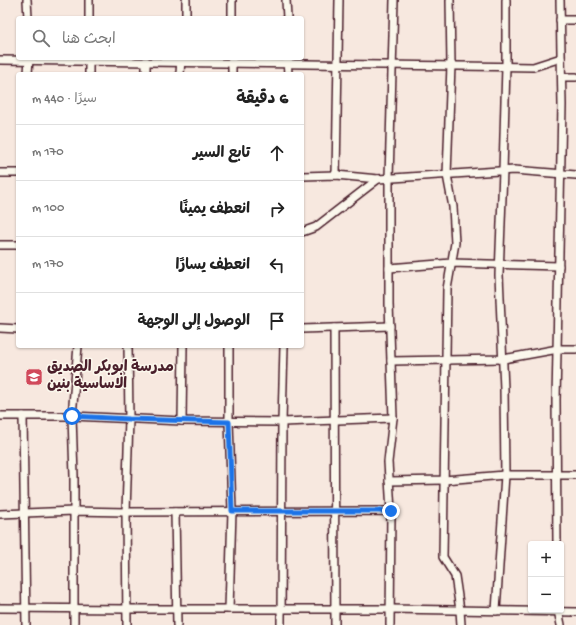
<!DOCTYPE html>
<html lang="ar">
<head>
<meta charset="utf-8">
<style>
	:root { --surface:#fff; --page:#f2f2f2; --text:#222; --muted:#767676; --line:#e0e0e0 }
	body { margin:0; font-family:"Gochi Hand","Playpen Sans Arabic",sans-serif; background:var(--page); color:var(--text); direction:rtl }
	.controls { position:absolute; right:12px; bottom:12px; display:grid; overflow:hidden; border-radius:4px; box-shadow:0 1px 3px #0004 }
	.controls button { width:36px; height:36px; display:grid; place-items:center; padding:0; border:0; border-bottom:1px solid var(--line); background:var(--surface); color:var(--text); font:20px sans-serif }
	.stop { position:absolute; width:12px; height:12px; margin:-9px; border:3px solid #1a73e8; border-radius:50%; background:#fff }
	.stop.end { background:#1a73e8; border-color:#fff; box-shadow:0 1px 4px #0008 }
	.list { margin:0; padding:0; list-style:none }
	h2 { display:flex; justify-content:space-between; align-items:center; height:52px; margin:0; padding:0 16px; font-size:17px }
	h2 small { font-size:13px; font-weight:400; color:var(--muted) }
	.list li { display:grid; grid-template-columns:26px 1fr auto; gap:12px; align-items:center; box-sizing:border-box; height:56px; padding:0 16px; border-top:1px solid var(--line) }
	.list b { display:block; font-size:15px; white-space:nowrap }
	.list em { font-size:13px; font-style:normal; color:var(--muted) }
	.icon { flex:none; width:22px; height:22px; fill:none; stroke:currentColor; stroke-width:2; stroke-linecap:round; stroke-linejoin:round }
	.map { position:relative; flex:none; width:576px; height:625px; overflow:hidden; direction:ltr }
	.search { position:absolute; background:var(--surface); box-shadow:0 1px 3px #0004; left:16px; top:16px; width:288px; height:44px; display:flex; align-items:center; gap:10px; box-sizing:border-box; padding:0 14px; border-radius:4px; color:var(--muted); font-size:15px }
	.panel { position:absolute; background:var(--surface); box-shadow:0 1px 3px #0004; left:16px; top:72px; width:288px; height:276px; border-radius:4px; direction:rtl }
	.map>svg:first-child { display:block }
</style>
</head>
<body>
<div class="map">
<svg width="576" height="625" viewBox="0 0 576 625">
	<rect width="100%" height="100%" fill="#f7e8df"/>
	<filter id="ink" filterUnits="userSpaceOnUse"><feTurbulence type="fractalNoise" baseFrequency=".025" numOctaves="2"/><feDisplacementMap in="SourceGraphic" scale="8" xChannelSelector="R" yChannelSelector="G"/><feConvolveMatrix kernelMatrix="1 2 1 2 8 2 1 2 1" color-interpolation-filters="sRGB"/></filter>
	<g filter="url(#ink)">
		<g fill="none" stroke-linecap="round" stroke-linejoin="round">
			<defs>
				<g id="minor">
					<polyline points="27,0 28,18"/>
					<polyline points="186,0 186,18"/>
					<polyline points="286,0 287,18"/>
					<polyline points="450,0 451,65 447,175 453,207 455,243 447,289 443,557 455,576 460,610 461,625"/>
					<polyline points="89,18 89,0"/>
					<polyline points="232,18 232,0"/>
					<polyline points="560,20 576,20"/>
					<polyline points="232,58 232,74"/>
					<polyline points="287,58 288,74"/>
					<polyline points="0,60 533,67 561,58"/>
					<polyline points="28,74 29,58"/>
					<polyline points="89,74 89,58"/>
					<polyline points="146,74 146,61"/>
					<polyline points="180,74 181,58"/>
					<polyline points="562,77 576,77"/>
					<polyline points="0,173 18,173"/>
					<polyline points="336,175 339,0"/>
					<polyline points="302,176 336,175 378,179 514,170 576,175"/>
					<polyline points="302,232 316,227 378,179"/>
					<polyline points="0,245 18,245"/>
					<polyline points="389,268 451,263 559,266"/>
					<polyline points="0,328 18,329"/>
					<polyline points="334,328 335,625"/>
					<polyline points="302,329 390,326"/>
					<polyline points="78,346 72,416 182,421 282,422 393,418"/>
					<polyline points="229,346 229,421 232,511 229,609"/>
					<polyline points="391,361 503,359 558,349 576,349"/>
					<polyline points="0,416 72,416 74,476 74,625"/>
					<polyline points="23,416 26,625"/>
					<polyline points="182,421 183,346"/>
					<polyline points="389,481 444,480 505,475 576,475"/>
					<polyline points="391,511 388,462 393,418 389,304 389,178 394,0"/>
					<polyline points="175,512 177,625"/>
					<polyline points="0,514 74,511 126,512 391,511 390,625"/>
					<polyline points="557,544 556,400 562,105 560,0"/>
					<polyline points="0,608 127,609 390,609 576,612"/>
					<polyline points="558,610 561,625"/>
					<polyline points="496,611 505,475 504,389 499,275 503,171 506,66 506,0"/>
					<polyline points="127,625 126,512 129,419 128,346"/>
					<polyline points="281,625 282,422 284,346"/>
				</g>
			</defs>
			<!-- minor casing -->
			<use href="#minor" stroke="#4a1f2b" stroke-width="10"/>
			<!-- minor -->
			<use href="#minor" stroke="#fbf7ec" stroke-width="7"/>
		</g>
	</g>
	<g fill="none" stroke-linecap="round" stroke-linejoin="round" filter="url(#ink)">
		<!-- route -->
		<polyline stroke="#1a73e8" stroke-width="5" points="72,416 129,419 229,422 232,511 391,511"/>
	</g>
	<!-- icons -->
	<defs>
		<symbol id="university-square" viewBox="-11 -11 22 22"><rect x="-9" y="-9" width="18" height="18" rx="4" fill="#d1495b" stroke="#fbf7ec"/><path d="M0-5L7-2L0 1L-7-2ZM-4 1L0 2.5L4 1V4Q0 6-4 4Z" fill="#fff"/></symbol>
	</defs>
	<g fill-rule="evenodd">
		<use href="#university-square" x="24" y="367" width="20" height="20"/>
	</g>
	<g text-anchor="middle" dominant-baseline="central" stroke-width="3" stroke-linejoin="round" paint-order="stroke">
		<!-- poi labels -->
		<g font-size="15" font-weight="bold" fill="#4a1f2b" stroke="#fbf7ec" text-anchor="start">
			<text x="47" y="368">مدرسة ابوبكر الصديق<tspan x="47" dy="17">الاساسية بنين</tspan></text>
		</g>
	</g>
</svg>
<div class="controls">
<button>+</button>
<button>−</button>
</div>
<div class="stop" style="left:72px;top:416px"></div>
<div class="stop end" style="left:391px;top:511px"></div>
<div class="search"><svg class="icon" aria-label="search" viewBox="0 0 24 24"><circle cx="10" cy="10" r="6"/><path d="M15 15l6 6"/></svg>ابحث هنا</div>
<section class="panel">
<h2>6 دقيقة<small>سيرًا · 440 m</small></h2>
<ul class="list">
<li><svg class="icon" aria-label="ahead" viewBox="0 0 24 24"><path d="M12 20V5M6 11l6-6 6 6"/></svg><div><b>تابع السير</b></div><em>170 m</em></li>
<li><svg class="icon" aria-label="right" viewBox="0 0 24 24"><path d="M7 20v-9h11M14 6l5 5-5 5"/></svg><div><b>انعطف يمينًا</b></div><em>100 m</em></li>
<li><svg class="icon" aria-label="left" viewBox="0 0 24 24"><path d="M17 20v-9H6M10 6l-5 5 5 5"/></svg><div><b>انعطف يسارًا</b></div><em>170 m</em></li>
<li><svg class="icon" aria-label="arrive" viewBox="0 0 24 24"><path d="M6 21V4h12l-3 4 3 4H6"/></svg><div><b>الوصول إلى الوجهة</b></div></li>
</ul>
</section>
</div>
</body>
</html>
